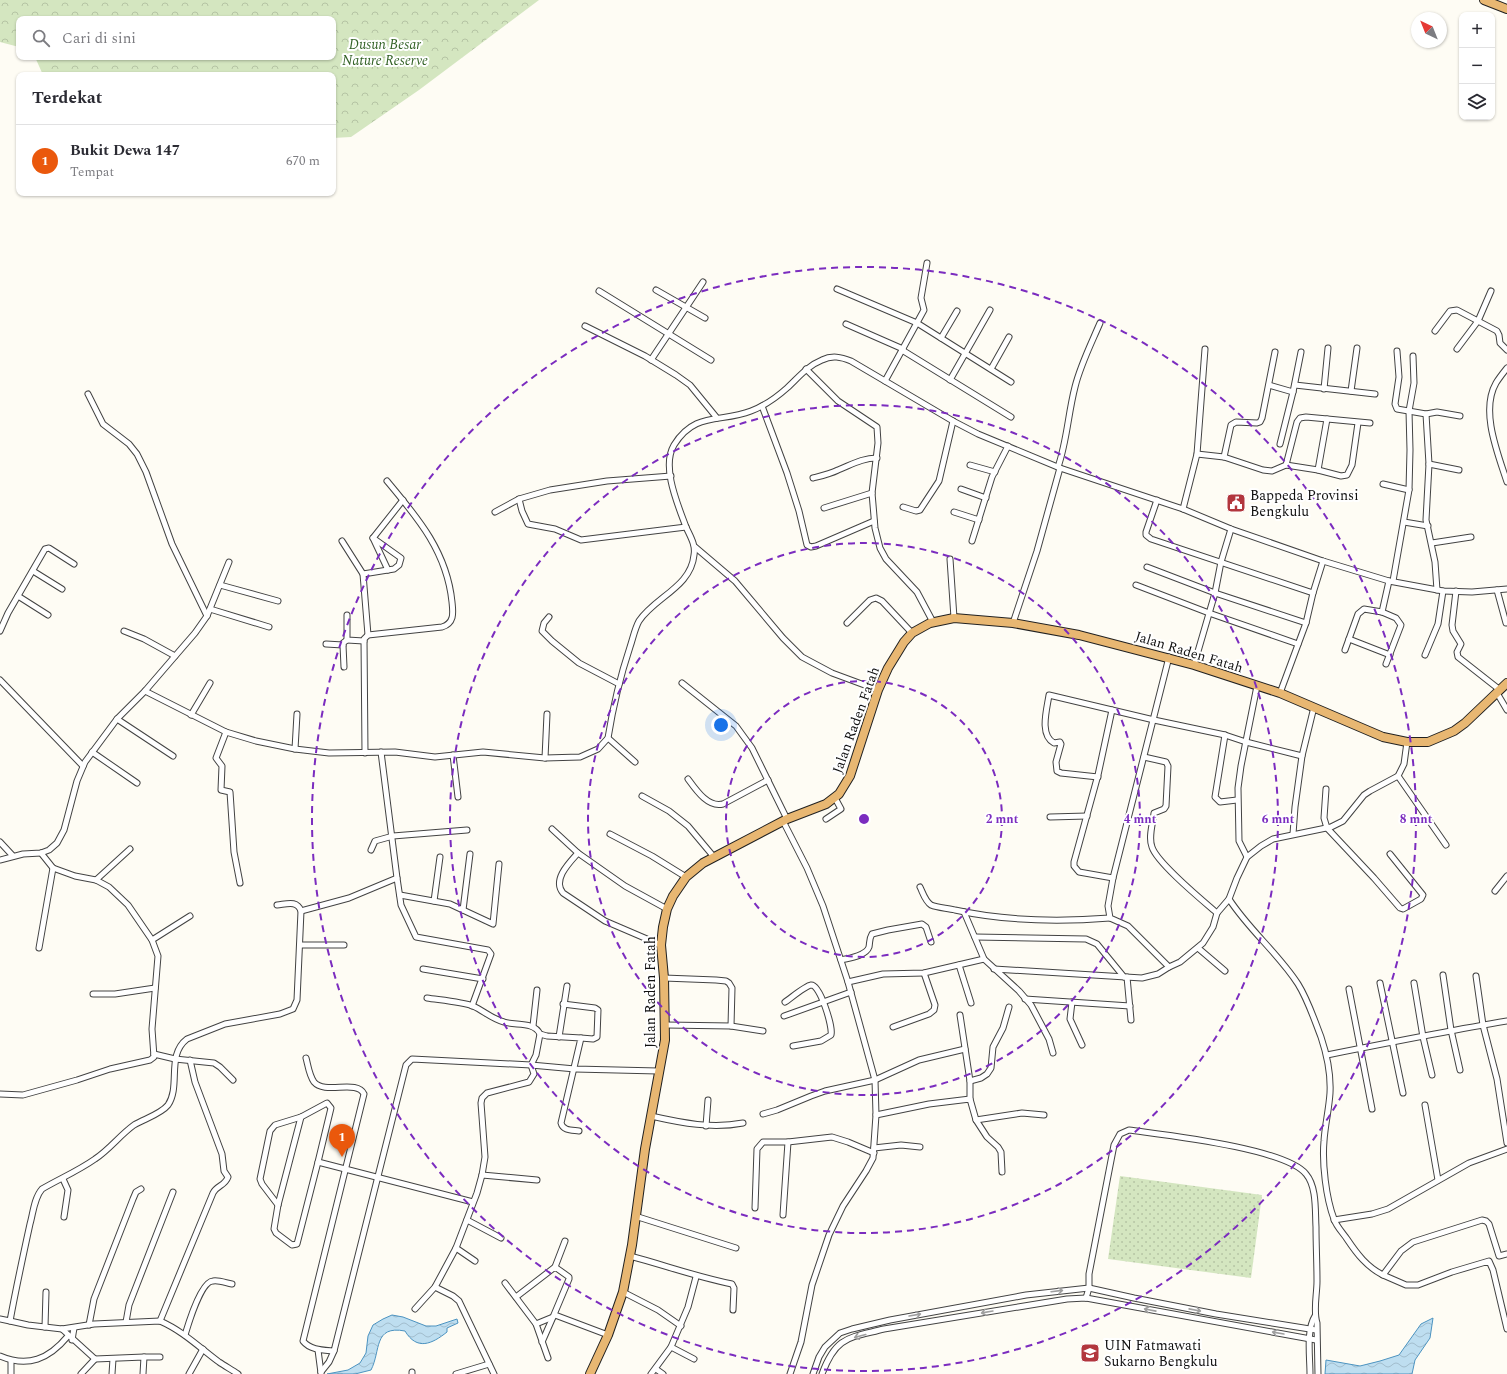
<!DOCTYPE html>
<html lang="id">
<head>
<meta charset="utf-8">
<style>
	:root { --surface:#fff; --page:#f7f7f7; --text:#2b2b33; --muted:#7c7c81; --line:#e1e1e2; --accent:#ea580c }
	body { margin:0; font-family:Spectral,serif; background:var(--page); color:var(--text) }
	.controls { position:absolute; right:12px; top:12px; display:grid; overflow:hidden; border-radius:8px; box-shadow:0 1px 3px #0004 }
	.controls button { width:36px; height:36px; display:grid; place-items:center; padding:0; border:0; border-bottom:1px solid var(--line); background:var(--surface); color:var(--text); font:20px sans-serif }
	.compass { position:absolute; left:1411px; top:12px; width:36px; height:36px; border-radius:50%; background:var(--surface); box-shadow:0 1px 3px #0004; rotate:317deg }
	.you { position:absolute; left:721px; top:725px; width:14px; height:14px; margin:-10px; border:3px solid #fff; border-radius:50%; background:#1a73e8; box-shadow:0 0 0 6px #1a73e833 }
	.badge { display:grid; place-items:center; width:26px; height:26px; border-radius:50%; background:var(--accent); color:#fff; font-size:13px; font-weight:700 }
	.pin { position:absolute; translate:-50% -33px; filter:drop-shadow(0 1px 2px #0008) }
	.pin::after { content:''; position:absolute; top:21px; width:14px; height:12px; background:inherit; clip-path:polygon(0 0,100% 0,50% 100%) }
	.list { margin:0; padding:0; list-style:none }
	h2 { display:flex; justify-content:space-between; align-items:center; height:52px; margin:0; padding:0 16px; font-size:17px }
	h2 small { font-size:13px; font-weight:400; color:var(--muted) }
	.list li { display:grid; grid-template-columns:26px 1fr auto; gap:12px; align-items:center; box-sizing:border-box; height:72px; padding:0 16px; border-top:1px solid var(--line) }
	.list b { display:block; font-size:15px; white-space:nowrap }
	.list p { margin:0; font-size:13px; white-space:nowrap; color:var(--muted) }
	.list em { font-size:13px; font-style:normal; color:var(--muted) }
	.icon { flex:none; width:22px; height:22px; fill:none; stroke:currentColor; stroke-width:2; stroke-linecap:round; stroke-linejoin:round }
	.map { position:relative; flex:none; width:1507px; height:1374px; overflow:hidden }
	.search { position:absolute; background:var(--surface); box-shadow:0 1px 3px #0004; left:16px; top:16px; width:320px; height:44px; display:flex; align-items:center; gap:10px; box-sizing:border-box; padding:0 14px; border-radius:8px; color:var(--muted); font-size:15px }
	.panel { position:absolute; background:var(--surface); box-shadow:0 1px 3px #0004; left:16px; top:72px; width:320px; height:124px; border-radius:8px }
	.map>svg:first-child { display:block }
</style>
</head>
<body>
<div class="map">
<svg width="1507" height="1374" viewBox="0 0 1507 1374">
	<defs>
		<pattern id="grass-dots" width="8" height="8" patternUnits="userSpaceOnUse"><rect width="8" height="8" fill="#d4e6c0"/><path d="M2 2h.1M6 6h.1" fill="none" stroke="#b5c4a4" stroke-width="1.8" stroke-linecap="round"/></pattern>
		<pattern id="park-crowns" width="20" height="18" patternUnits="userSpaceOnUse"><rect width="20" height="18" fill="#d4e6c0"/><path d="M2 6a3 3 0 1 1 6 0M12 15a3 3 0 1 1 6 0" fill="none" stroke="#b5c4a4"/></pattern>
		<pattern id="water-waves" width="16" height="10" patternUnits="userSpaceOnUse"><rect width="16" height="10" fill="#bedef0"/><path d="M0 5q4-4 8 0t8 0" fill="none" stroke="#a2bdcd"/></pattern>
	</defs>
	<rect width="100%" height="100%" fill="#fefcf4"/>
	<!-- grass -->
	<polygon fill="url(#grass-dots)" points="1120,1176 1262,1195 1251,1278 1108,1259"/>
	<!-- park -->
	<polygon fill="url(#park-crowns)" points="0,0 539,0 419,90 351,137 333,138 333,75 43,75 35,57 333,57 333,19 19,19 19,47 0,42"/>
	<!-- water -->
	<g fill="url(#water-waves)" stroke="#4c93c0">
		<path d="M392,1315L403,1317L426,1326H436L457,1319L458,1323L447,1328V1332C432,1344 417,1351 405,1331C373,1325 381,1351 371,1370L355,1374H327L348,1370L360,1363L366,1353L368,1336L373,1325L383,1319Z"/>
		<polygon points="1433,1318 1430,1338 1415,1360 1412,1374 1325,1374 1326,1360 1360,1366 1380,1361 1399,1355 1421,1324"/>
	</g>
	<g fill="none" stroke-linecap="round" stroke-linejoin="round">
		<defs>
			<g id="minor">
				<polyline points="837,289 917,323 1011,382"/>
				<polyline points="656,290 705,318"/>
				<polyline points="599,291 711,360"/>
				<polyline points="846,324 903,349"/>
				<polyline points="585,326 645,356 676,375 690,385 717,418"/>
				<polyline points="1435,331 1450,311 1457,310 1497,331 1499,335 1500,343 1507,350"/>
				<polyline points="941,338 957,311"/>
				<polyline points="1457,349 1478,321 1491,291"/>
				<polyline points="902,350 1011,417"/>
				<polyline points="1397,351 1399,377 1395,404 1397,409 1426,414 1437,412 1460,416"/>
				<polyline points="651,360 703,282"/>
				<path d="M1507,368C1503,373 1499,378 1496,383C1480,411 1498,454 1507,482"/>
				<polyline points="806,369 838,401 877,427 878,443 872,493 875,528 880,548 886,559 917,592 933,622"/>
				<polyline points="991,369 1009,337"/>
				<polyline points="950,380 990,310"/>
				<polyline points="885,381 924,310 921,298 927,263"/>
				<polyline points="1269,385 1293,392"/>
				<polyline points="1295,385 1375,394"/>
				<polyline points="1324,389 1328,348"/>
				<polyline points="1351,391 1357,348"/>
				<polyline points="88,394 103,424 129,444 137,454 146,472 172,544 207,616"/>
				<polyline points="762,406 787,473 799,511 807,545 811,547 816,546 874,521"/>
				<polyline points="1426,414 1429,464 1426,520 1435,562 1437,590"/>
				<polyline points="1280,444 1293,392 1301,352"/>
				<polyline points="1197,454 1224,457 1263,470 1272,471 1286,465 1297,422 1300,418 1306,417 1370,423"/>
				<polyline points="1224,457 1231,425 1236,422 1257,423 1260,422 1262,418 1275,352"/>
				<polyline points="1429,464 1459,470"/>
				<polyline points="970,465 995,472"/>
				<polyline points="1286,465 1318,470 1341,476 1347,475 1352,465 1358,423"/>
				<path d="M1058,467C1067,441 1068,414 1075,387C1080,366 1091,344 1100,323"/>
				<polyline points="1318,470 1327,419"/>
				<path d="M813,478C821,476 830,474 838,470C851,465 862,458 877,458"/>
				<polyline points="1383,484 1409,490"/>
				<polyline points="961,489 986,498"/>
				<polyline points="519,499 522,511 528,524 555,529 581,540 686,527"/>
				<polyline points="1157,500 1146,532 1146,535 1151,539 1313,593"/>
				<polyline points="903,507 916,511 920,510 939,481 953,421"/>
				<polyline points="824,508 872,493"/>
				<polyline points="1183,509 1197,454 1205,349"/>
				<polyline points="495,512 519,499 550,490 607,481 671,476"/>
				<polyline points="954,512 979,520"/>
				<polyline points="1404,522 1428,526"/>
				<polyline points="373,538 388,570"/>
				<polyline points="342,541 363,574"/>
				<polyline points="972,541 992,477 1008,446"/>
				<polyline points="1432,543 1471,537"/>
				<polyline points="695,547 735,581 783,638 802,657 832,673 878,690"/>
				<polyline points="950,559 954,618"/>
				<polyline points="1147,567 1215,593 1306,623"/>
				<polyline points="33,571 62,589"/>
				<polyline points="1393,581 1409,490 1410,450 1409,411 1414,383 1413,356"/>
				<polyline points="220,585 278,601"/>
				<polyline points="1136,585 1209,613 1298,644"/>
				<polyline points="1497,590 1506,623"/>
				<polyline points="1456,591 1452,625 1453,631 1461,644 1457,652 1458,657 1500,690"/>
				<polyline points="18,596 48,615"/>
				<polyline points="210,609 269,627"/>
				<polyline points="1382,612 1389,581"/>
				<polyline points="347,615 347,640 364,641"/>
				<polyline points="549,617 544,623 542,631 552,641 579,663 619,684"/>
				<polyline points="847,623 870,600 876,598 882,601 912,633"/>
				<polyline points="1013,623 1037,551 1060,468"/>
				<polyline points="0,631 8,613 45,549 49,548 74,564"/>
				<polyline points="124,631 144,639 175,656"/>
				<polyline points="368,635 363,574 394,569 399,565 401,558 373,538 403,500"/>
				<polyline points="1349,639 1390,655"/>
				<polyline points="326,644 343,645"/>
				<polyline points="1345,650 1358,614 1364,609 1382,612 1396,618 1401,625 1386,664"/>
				<polyline points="1425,655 1438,624 1443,591"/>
				<polyline points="1169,657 1113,878 1108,906 1110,918 1128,926 1169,967 1180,962 1203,943 1213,927 1217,913 1229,899"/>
				<polyline points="1194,665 1215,593 1221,562 1231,529"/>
				<polyline points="344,667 343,645 343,643 347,640"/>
				<polyline points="0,680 83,766"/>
				<polyline points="682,683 736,726 752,748 787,819"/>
				<path d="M145,691L226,732L256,741L295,749L329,753L395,752L435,757L483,752L545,758L580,757L598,749L608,738C613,707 620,677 630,647C633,638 635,628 639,621C655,597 691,587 694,555C696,545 690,536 686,527C678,505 661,467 674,445C695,411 721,423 751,411C764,406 777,397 787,388C798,378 807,366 822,360C832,355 841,357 851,361L953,421L978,434L1060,468L1183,509L1231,529L1323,561L1389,581L1443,591L1472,592L1507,589"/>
				<polyline points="1280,693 1306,623 1313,593 1323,561"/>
				<polyline points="1497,693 1507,710"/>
				<polyline points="1112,710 1098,775 1074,862 1074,866 1079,872 1113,878"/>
				<polyline points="191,715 210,683"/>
				<polyline points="117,719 173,756"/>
				<polyline points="226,732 216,758 222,766 221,790 230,792 234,852 240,883"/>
				<polyline points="1225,735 1215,797 1220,802 1237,800"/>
				<polyline points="608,738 635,762"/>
				<path d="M1407,742L1404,764L1398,776L1370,791L1364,795L1343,821L1331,827L1273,839L1261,846L1247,857L1237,878L1229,899C1249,930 1278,953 1298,984C1308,1000 1314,1019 1321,1037C1327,1055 1331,1074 1330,1093C1329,1109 1325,1125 1324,1141C1322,1163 1326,1198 1334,1219C1336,1226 1343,1233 1347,1239C1357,1254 1367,1267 1383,1275L1401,1251L1413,1242L1482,1220L1486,1221L1489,1224L1499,1256L1507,1254"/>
				<polyline points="295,749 297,714"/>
				<polyline points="92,752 137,783"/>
				<path d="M365,753L364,639L368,635L442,627C455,623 453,612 452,602C447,552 418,518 387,481"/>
				<polyline points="453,755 458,797"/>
				<path d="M1144,757L1166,762L1168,766L1166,806L1164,809L1154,813C1153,823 1148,837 1152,847C1157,863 1202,900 1217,913"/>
				<polyline points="545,758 547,714"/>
				<polyline points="1398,776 1446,845"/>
				<path d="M1098,777L1061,773L1057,771L1056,762L1061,744L1060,742L1054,743C1039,735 1047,709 1049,695L1154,720L1225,735L1246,742L1302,756"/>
				<path d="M688,779C696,790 708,808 723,804L768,780"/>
				<polyline points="1326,789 1324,818 1327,828 1374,878 1400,908 1403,909 1421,899 1423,895 1390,854"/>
				<polyline points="642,796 669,811 688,826 714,857"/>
				<polyline points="1050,817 1087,816"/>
				<polyline points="826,819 841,809 835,798"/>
				<polyline points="783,821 807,868 823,906 848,982 875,1080 876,1115 873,1158 866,1171 843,1206 829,1235 812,1285 801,1342 790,1374"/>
				<polyline points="552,829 578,853 625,886 667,909"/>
				<polyline points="610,834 652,856 686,877"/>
				<polyline points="1293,834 1295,807 1302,756 1314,707"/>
				<polyline points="0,842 13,856"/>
				<polyline points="371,850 375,841 393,836 467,830"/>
				<path d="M578,853C569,863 552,880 563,893L605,921L661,945"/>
				<polyline points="1247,857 1239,841 1238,788 1241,766 1257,686"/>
				<polyline points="0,860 23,854 41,853 49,850 57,843 64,830 77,781 85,762 117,719 145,691 195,633 207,616 229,562"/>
				<polyline points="397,878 401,905 416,937 488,950 491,954 472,1006"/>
				<polyline points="96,880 130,849"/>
				<path d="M920,887C923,893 925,901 931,905C938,908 948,908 955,910C1005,921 1059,922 1110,918"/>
				<polyline points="1495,891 1507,876"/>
				<polyline points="400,895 450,904 493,924 499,864"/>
				<polyline points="434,901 440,857"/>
				<polyline points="463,910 470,854"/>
				<polyline points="301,911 349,898 397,878 381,752"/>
				<polyline points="964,912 984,959 1019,991 1031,1005 1049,1039 1053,1053"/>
				<polyline points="975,937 1086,939 1097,944 1124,977"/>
				<polyline points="152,940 190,916"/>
				<polyline points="300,945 344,945"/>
				<polyline points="39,948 53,868"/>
				<polyline points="1198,948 1225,971"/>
				<path d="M841,960C849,958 866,956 869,947C870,942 869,939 872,934L888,930L922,924L926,927L931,942"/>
				<polyline points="959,965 971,1003"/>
				<polyline points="423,969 483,979"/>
				<polyline points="994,969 1142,978 1158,974 1169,967"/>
				<polyline points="1443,975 1451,1030 1460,1070"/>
				<polyline points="1476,976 1483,1025 1497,1079 1507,1143"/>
				<polyline points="1127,977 1131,1020"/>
				<polyline points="664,978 716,980 726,981 729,983 732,988 731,1026"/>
				<polyline points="848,982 883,974 924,973 984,959"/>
				<polyline points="1380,983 1403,1093"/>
				<polyline points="1414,983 1423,1037 1432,1075"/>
				<polyline points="1349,989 1372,1109"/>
				<polyline points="93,994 115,994 155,988"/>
				<path d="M427,998C440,1000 462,1002 473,1006C484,1011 492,1019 504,1022C515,1026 534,1021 540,1034L547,1036L581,1038L561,1123C563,1131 572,1130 579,1131"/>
				<polyline points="1025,999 1130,1006"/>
				<path d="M785,1002C791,998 805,986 811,985C820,984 833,1027 831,1035L821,1041L793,1046"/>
				<polyline points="1072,1002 1070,1019 1082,1045"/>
				<polyline points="563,1004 595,1008 598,1010 597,1037 593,1039 581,1038"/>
				<polyline points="960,1015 970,1081 970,1099"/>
				<polyline points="784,1016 851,992"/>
				<polyline points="666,1025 731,1026 763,1031"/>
				<polyline points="533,1026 537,990"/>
				<polyline points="893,1027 929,1014 934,1010 935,1005 924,973"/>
				<polyline points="559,1037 567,986"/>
				<polyline points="154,1054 175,1059 214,1063 220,1067 233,1080"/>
				<path d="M1327,1055C1387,1043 1447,1031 1507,1021"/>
				<path d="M306,1058C308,1065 309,1075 314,1082C325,1095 357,1079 364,1094L303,1341C310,1350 323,1350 334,1351L406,1065L412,1059L531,1065L536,1055L540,1034"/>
				<polyline points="970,1081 981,1078 987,1074 991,1068 993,1047 1003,1028 1009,1007"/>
				<polyline points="0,1094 23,1095 77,1080 110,1069 150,1060 154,1057 152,1029 158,956 152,940 128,905 109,887 96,880 75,876 53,868 41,853"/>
				<polyline points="1425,1105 1438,1180"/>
				<polyline points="763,1114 777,1110 811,1096 825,1091 875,1080 919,1060 965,1049"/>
				<polyline points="876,1115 929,1104 970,1099 976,1120 987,1137 998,1147 1001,1152 1002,1172"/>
				<path d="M651,1116C682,1123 712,1129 743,1123"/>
				<polyline points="301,1117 278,1205 274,1229 276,1233 292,1245 297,1244 318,1162 473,1202"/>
				<polyline points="976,1120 1022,1113 1044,1115"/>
				<polyline points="706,1126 708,1100"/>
				<polyline points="874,1148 901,1145 920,1147"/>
				<polyline points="482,1175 537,1180"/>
				<polyline points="63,1179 68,1190 64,1217"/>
				<polyline points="278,1205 262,1184 260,1179 270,1131 275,1125 301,1117 327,1103 331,1108 318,1162"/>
				<polyline points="755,1208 757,1149 763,1142 788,1142 832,1137 848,1142 874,1153"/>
				<polyline points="783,1215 788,1142"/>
				<polyline points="635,1216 736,1248"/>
				<polyline points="467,1220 501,1238"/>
				<polyline points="1334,1220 1372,1214 1388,1209 1469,1163 1507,1149"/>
				<polyline points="456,1248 475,1261"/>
				<path d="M630,1256C664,1265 697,1277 732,1284L734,1288L733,1310"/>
				<polyline points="555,1267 565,1241"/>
				<polyline points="1383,1275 1406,1285 1418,1285 1452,1272 1489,1261 1493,1270 1507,1329"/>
				<polyline points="505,1283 536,1324 548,1358"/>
				<polyline points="435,1287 453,1296 459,1301 494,1374"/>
				<polyline points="623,1292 658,1310 681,1326"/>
				<polyline points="516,1297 555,1267 569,1277 569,1279 553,1317 536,1324"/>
				<path d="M1086,1298L1089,1288V1274L1114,1145L1120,1134L1129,1130C1164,1135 1285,1148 1306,1174C1317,1187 1315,1211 1316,1227C1316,1245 1317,1263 1317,1281C1317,1295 1313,1310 1317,1323L1318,1374"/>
				<polyline points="415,1309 435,1287 456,1248 477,1193 482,1175 485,1157 481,1103 482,1098 487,1093 529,1082 534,1074 531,1065 575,1069 658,1071"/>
				<polyline points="555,1315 608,1335"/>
				<path d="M0,1319L10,1321C16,1288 23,1256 30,1224C33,1214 34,1198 42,1189C59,1179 78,1171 95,1159C110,1149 120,1135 134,1125C144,1119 161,1114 168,1105C181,1086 166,1055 187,1039L225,1024L280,1014L293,1009L297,1000L301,911C297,900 287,904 277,905"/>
				<path d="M10,1321L28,1325L62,1329L94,1324L160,1321C183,1331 200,1348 219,1362C225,1366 232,1370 238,1374"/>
				<path d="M160,1321L213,1193C217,1185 225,1186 228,1177L224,1171L222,1154L195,1082L190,1060"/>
				<polyline points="126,1322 129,1305 173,1192"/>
				<polyline points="89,1325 94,1299 133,1199 136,1192 141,1189"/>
				<polyline points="45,1327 46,1292"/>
				<polyline points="62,1329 95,1359 144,1357 143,1374"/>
				<path d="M185,1335C188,1325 201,1281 213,1281C219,1280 226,1283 232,1284"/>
				<polyline points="72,1340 74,1328"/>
				<polyline points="542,1342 553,1317"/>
				<polyline points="318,1350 321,1373"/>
				<path d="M0,1356C28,1368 49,1359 68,1336"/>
				<polyline points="144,1357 160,1357"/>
				<polyline points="694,1359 671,1347 688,1307 696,1277"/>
				<polyline points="656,1369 663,1374"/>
				<polyline points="321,1372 329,1362 334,1351"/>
				<polyline points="412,1372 412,1374"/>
				<polyline points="11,1374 11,1361"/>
				<polyline points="81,1374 95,1359"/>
				<polyline points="112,1374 113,1359"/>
				<polyline points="189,1374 203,1349"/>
				<polyline points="456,1374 489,1364"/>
				<polyline points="651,1374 671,1347"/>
				<polyline points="813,1374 819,1357 825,1347 840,1333 852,1329 890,1320 1026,1295 1089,1288 1134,1298 1216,1314 1316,1330"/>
				<path d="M822,1374C836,1336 849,1338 884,1329L1067,1299L1086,1298L1316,1340"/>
				<path d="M1310,1374C1310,1357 1306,1330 1315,1316"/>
			</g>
			<g id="trunk">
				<polyline points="1484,0 1507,9"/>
				<polyline points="590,1374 608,1335 623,1292 632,1245 645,1149 665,1040 664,978 661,945 663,927 667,909 673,896 686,877 703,863 787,819 826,804 839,794 850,776 878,690 888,668 904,642 912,633 930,623 954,618 1013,623 1079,635 1194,665 1280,693 1383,737 1407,742 1428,742 1454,731 1465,723 1507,683"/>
			</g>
		</defs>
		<!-- minor casing -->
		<use href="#minor" stroke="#434343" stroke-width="7"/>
		<!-- trunk casing -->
		<use href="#trunk" stroke="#212121" stroke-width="10"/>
		<!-- minor -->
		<use href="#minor" stroke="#fff" stroke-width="5"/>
		<!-- trunk -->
		<use href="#trunk" stroke="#e8b772" stroke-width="8"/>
	</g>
	<!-- one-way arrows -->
	<defs><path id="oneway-shaft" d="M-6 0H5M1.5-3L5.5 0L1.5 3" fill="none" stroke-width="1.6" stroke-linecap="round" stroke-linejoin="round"/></defs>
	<g stroke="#9f9f9f">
		<use href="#oneway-shaft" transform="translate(1057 1291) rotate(-7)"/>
		<use href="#oneway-shaft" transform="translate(1150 1310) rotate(-169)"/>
		<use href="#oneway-shaft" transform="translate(1195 1310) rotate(11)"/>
		<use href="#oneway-shaft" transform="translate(987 1312) rotate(170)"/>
		<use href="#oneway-shaft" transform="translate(915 1315) rotate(-10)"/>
		<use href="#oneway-shaft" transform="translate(1278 1333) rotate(-170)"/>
		<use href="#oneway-shaft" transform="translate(860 1336) rotate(165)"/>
	</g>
	<!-- distance rings -->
	<g fill="none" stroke="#7b2cbf" stroke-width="2" stroke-dasharray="7 5">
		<circle cx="864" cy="819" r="138"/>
		<circle cx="864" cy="819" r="276"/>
		<circle cx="864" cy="819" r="414"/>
		<circle cx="864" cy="819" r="552"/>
	</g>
	<!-- icons -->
	<defs>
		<symbol id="civic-square" viewBox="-11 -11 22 22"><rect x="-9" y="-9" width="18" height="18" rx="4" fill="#b2363d" stroke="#fff"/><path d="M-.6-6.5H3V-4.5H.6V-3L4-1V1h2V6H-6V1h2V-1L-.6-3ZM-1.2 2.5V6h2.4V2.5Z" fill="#fff"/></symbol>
		<symbol id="university-square" viewBox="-11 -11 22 22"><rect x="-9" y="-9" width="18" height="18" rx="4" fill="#b2363d" stroke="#fff"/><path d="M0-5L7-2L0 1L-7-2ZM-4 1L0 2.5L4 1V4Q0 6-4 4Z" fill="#fff"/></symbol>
	</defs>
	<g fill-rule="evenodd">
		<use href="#civic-square" x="1225" y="492" width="22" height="22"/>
		<use href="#university-square" x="1079" y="1342" width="22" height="22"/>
	</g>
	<g text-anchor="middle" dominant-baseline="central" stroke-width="4" stroke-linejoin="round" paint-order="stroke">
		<!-- park labels -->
		<g font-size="14" font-style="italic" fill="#336226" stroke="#fff">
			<text x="385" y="44">Dusun Besar<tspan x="385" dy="16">Nature Reserve</tspan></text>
		</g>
		<!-- poi labels -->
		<g font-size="14" fill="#101010" stroke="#fff" text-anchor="start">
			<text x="1250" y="495">Bappeda Provinsi<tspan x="1250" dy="16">Bengkulu</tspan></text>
			<text x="1104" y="1345">UIN Fatmawati<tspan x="1104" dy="16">Sukarno Bengkulu</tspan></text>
		</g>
		<!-- street labels -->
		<g font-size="14" fill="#101010" stroke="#fff">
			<text transform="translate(1189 652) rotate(17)">Jalan Raden Fatah</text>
			<text transform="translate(856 720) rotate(-70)">Jalan Raden Fatah</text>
			<text transform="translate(650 992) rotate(-90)">Jalan Raden Fatah</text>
		</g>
	</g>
	<circle cx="864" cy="819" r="6" fill="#7b2cbf" stroke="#fff" stroke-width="2"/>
	<g font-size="12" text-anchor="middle" font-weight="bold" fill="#7b2cbf" stroke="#fff" stroke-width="4" stroke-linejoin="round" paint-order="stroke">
		<text x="1002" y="823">2 mnt</text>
		<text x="1140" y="823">4 mnt</text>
		<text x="1278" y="823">6 mnt</text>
		<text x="1416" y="823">8 mnt</text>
	</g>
</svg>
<div class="controls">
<button>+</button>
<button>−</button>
<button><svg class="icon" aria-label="layers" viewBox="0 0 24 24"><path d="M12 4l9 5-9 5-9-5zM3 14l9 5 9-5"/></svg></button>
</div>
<svg class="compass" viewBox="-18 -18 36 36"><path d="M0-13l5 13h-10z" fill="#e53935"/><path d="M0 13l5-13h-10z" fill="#7c7c81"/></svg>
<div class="you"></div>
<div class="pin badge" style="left:342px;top:1157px">1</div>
<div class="search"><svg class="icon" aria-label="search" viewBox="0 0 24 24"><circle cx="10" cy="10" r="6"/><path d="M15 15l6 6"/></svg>Cari di sini</div>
<section class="panel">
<h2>Terdekat<small></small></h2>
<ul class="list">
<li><span class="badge">1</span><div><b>Bukit Dewa 147</b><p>Tempat</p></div><em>670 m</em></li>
</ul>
</section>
</div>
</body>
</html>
